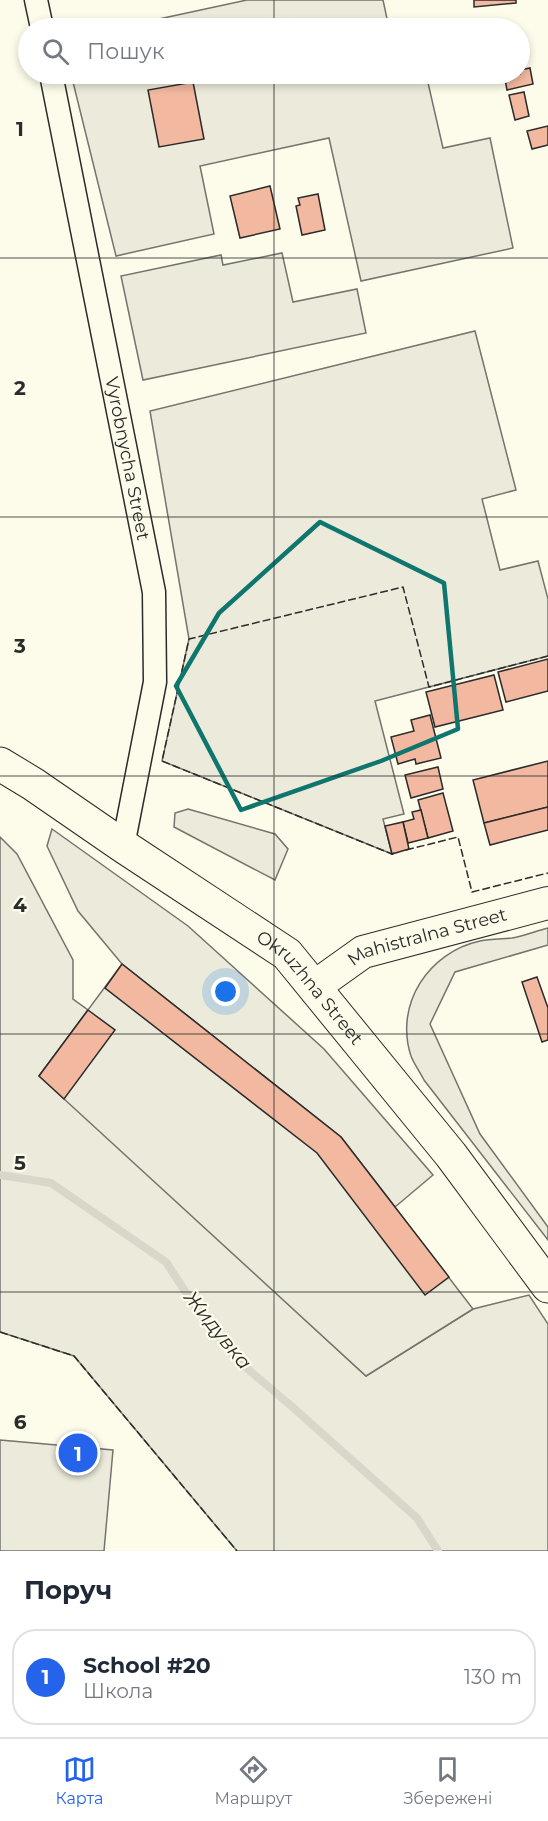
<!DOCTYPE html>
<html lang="uk">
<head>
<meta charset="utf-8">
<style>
	:root { --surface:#fff; --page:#f6f6f7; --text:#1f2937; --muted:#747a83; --line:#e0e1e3; --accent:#2563eb }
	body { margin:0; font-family:Montserrat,sans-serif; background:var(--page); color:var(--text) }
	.you { position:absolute; left:226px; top:992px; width:21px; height:21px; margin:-15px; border:4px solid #fff; border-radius:50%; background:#1a73e8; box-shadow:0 0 0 9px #1a73e833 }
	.badge { display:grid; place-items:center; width:39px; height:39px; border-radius:50%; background:var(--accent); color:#fff; font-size:20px; font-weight:700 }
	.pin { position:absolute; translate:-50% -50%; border:3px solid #fff; box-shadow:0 2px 6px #0006 }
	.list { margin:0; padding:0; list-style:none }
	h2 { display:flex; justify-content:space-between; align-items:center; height:78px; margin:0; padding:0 24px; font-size:26px }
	h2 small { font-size:20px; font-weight:400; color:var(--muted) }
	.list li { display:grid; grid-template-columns:39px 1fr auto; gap:18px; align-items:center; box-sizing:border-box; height:96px; margin:0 12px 12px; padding:0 12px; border:2px solid var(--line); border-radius:24px }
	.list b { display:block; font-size:22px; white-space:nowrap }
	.list p { margin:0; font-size:20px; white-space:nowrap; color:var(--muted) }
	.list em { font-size:20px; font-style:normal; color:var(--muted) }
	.icon { flex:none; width:33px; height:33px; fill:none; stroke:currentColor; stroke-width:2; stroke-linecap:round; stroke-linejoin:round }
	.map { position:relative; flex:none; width:548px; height:1551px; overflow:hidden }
	.search { position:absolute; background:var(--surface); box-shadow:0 3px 9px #0003; left:18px; right:18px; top:18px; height:66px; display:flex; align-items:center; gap:15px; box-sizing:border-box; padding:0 21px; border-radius:33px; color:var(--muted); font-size:22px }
	.sheet { height:186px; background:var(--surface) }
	nav { display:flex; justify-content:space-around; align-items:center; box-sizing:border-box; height:84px; border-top:2px solid var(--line); background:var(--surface); font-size:16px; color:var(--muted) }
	nav a { display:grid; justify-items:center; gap:3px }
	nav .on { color:var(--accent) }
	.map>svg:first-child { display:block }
</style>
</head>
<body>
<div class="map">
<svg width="548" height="1551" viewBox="0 0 548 1551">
	<rect width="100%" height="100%" fill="#fdfbea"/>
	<!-- green -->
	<g fill="#ecebdb" stroke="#74746e" stroke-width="1.5">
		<polygon points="247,0 383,0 389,28 117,28"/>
		<polygon points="71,74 426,74 443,148 490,138 513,248 361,281 329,138 200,166 214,234 116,256"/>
		<polygon points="282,253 293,302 357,289 366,333 143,380 121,276 221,255 223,265"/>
		<polygon points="475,331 516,490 482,499 500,570 538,561 548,599 548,656 375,701 404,814 383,819 392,854 162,761 189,639 150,411"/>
		<polygon points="188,809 275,834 288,849 275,880 174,827 175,813"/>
		<polygon points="52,829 188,926 324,1049 433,1175 395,1207 341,1137 122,964 78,911 47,846"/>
		<polygon points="0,837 17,854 73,960 73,999 88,1010 40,1075 366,1376 473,1309 529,1295 548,1324 548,1551 237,1551 74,1356 0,1332"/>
		<path d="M548,928V945L455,972L430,1024L480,1134L548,1227V1240L424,1080C420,1072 414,1064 411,1056C394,1004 429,952 480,941C491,939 502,939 512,938C524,936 536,931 548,928Z"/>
		<polygon points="0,1440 113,1450 104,1551 0,1551"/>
	</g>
	<!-- parking -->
	<polygon fill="#eceadb" stroke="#74746e" stroke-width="1.5" points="122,964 341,1137 473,1309 366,1376 39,1076"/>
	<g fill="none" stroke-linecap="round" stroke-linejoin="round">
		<!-- stream -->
		<polyline stroke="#d8d7c9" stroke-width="8" points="0,1175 51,1183 166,1262 194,1305 237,1360 289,1404 417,1518 438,1551"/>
	</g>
	<!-- building -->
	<g fill="#f2b8a0" stroke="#2b2b2b" stroke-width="1.5">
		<polygon points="474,0 516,0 516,3 474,7"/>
		<polygon points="530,68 533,84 507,90 504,74 520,74 520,70"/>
		<polygon points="193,82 204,139 159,147 148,90"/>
		<polygon points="524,92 529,116 515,120 509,95"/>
		<polygon points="548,126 548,145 532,149 527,131"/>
		<polygon points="270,186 280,229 240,238 230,196"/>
		<polygon points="318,194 325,230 302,235 296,206 300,205 298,198"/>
		<polygon points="548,659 548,691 506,702 498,672"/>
		<polygon points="494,675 503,710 435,727 426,692"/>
		<polygon points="430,715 441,758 416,764 415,759 398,764 391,737 414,731 411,720"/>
		<polygon points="548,761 548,807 484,823 473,780"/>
		<polygon points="438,767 443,789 411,798 405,775"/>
		<polygon points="443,793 453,831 428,838 418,800"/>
		<polygon points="548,807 548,830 490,845 484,823"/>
		<polygon points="421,810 428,838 408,843 403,822 414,819 412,812"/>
		<polygon points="403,822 409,849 392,854 385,826"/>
		<polygon points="122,964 341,1137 449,1277 425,1295 317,1153 105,988"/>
		<polygon points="537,977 548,1008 548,1040 542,1042 522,982"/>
		<polygon points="88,1010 115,1030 64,1099 39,1076"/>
	</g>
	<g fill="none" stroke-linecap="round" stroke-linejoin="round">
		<defs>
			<g id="street">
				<polyline points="36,0 42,28"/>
				<path id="s1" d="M51,74L154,592L155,682L123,846"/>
			</g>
			<g id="secondary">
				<path id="s2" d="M314,987L363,952L548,903"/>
			</g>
			<g id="primary">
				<path id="s3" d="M0,764L33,784L123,846L287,954L451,1155L548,1286"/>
			</g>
		</defs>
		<!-- street casing -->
		<use href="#street" stroke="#2b2b2b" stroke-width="25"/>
		<!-- secondary casing -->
		<use href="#secondary" stroke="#2b2b2b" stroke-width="34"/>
		<!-- primary casing -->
		<use href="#primary" stroke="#2b2b2b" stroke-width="35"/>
		<!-- street -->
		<use href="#street" stroke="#fdfbea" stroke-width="22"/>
		<!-- secondary -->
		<use href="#secondary" stroke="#fdfbea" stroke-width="32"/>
		<!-- primary -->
		<use href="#primary" stroke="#fdfbea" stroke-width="33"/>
		<!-- fence -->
		<g stroke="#2b2b2b" stroke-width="1.5" stroke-dasharray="8 3" stroke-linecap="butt">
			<polyline points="406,850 458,837 472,892 548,873"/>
			<polyline points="394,853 392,854 162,761 189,639 403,587 429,687 548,656"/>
			<polyline points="0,1332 74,1356 237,1551"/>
		</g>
	</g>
	<!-- marked area -->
	<path fill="none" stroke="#0f766e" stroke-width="4.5" stroke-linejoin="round" d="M320,522L444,583L458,729L381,761L241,810L176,686L219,613Z"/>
	<!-- grid -->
	<path fill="none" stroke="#2b2b2b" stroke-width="1.5" stroke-opacity="0.55" d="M274,0V28M274,74V1551M0,258H548M0,517H548M0,776H548M0,1034H548M0,1292H548"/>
	<g text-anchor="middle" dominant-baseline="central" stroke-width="4.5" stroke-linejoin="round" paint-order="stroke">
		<!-- street labels -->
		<g font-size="18" fill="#2b2b2b" stroke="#fdfbea">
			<text stroke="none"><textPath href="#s1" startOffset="392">Vyrobnycha Street</textPath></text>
			<text stroke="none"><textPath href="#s2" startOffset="126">Mahistralna Street</textPath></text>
			<text stroke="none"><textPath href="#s3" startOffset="384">Okruzhna Street</textPath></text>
		</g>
		<!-- water labels -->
		<g font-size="20" font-style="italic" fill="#2b2b2b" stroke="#fdfbea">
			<text transform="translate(218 1330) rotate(51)">Жидувка</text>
		</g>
	</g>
	<g font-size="20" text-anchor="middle" font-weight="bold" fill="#2b2b2b" stroke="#fdfbea" stroke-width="4.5" stroke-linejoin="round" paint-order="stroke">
		<text x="20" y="136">1</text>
		<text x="20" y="395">2</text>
		<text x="20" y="653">3</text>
		<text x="20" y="912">4</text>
		<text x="20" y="1170">5</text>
		<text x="20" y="1429">6</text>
	</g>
</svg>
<div class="you"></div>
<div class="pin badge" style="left:78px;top:1453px">1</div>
<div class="search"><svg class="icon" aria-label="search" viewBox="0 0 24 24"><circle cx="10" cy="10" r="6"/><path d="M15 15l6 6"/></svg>Пошук</div>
</div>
<section class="sheet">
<h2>Поруч<small></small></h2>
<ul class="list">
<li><span class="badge">1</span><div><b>School #20</b><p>Школа</p></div><em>130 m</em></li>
</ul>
</section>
<nav>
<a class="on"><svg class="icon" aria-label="map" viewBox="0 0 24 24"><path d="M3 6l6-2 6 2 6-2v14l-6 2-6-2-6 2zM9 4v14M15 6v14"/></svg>Карта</a>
<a><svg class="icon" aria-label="directions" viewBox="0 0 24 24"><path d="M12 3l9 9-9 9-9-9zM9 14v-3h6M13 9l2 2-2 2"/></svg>Маршрут</a>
<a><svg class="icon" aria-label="saved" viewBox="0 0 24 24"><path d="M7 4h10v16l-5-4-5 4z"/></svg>Збережені</a>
</nav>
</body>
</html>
